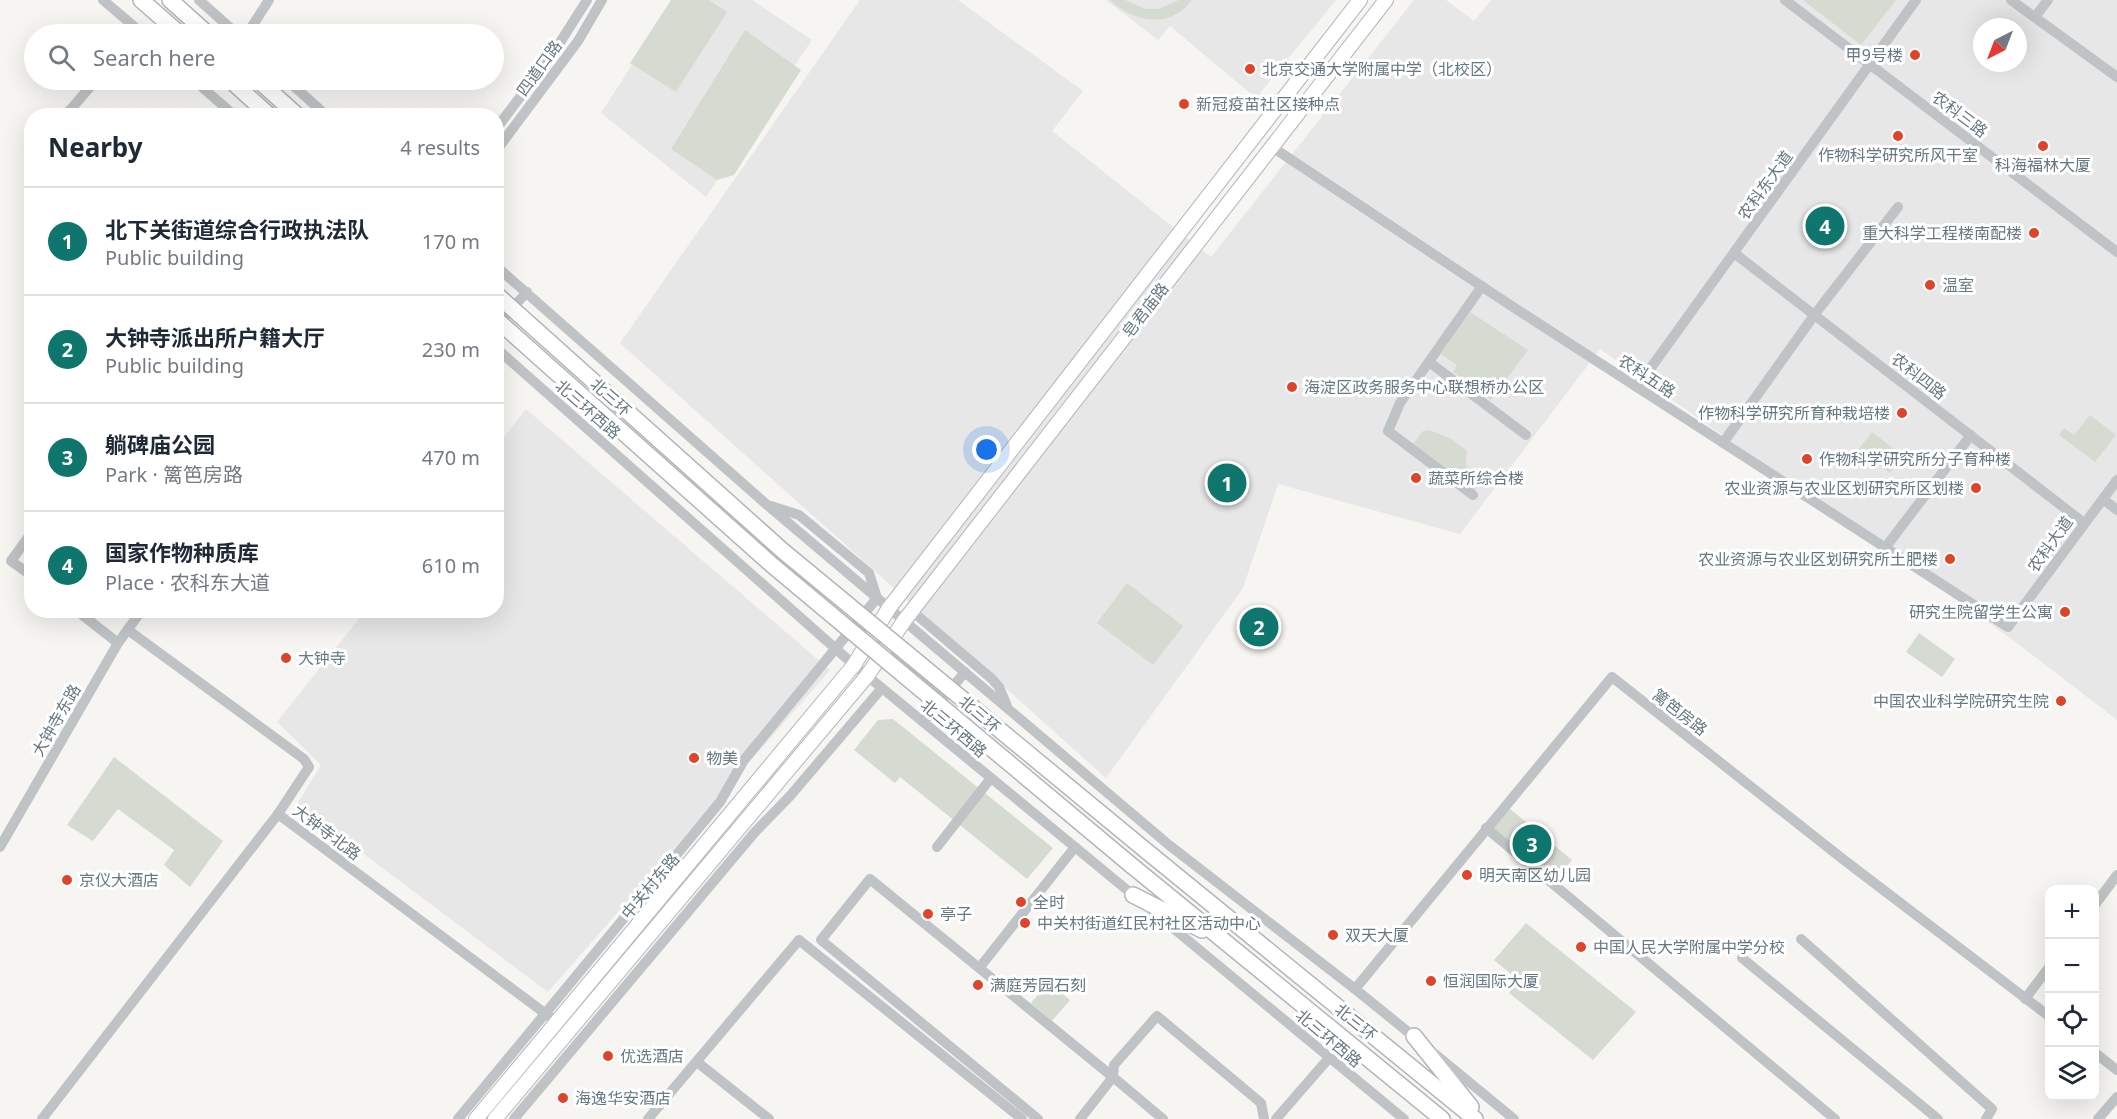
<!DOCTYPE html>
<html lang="en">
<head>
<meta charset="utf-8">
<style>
	:root { --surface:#fff; --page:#f2f2f3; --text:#1f2937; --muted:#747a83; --line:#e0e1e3; --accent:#0f766e }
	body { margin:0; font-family:"Noto Sans","Noto Sans SC",sans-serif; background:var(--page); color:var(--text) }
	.controls { position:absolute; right:18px; bottom:18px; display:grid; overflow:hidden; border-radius:12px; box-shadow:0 6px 24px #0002 }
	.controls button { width:54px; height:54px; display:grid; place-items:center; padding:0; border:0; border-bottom:2px solid var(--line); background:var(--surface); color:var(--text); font:30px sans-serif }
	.compass { position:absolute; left:1973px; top:18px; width:54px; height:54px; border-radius:50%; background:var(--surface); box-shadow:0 6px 24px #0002; rotate:222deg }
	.you { position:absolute; left:987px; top:450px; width:21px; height:21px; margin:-15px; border:4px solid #fff; border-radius:50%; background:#1a73e8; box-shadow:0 0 0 9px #1a73e833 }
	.badge { display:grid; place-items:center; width:39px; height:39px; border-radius:50%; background:var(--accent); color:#fff; font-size:20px; font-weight:700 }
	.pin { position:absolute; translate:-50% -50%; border:3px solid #fff; box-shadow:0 2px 6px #0006 }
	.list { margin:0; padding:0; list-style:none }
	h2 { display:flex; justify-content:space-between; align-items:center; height:78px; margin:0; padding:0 24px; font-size:26px }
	h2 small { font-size:20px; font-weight:400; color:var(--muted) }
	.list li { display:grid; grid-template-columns:39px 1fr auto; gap:18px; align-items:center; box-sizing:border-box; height:108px; padding:0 24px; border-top:2px solid var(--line) }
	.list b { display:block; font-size:22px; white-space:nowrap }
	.list p { margin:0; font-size:20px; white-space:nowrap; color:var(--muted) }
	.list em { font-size:20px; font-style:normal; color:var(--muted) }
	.icon { flex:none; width:33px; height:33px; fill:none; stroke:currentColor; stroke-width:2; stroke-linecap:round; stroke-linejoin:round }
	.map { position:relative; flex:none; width:2117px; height:1119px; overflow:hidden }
	.search { position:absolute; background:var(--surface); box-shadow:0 6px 24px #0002; left:24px; top:24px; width:480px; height:66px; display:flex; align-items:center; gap:15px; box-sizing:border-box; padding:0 21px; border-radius:33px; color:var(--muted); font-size:22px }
	.panel { position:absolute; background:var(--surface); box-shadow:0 6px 24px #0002; left:24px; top:108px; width:480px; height:510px; border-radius:24px }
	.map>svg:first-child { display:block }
</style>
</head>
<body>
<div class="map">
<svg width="2117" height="1119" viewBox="0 0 2117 1119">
	<rect width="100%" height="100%" fill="#f6f5f2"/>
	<!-- built -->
	<g fill="#e6e7e6" fill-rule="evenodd">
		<polygon points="674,0 752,0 812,40 706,197 601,113"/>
		<path d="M860,0H958L1083,91L1052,131L1211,257L1414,0H1446L1474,21L1491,0H2117V720L2013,640L1600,349L1460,534L1278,484L1243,588L1106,778L620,343ZM1982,27H2018V63H1982Z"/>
		<polygon points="1106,0 1336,0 1256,98 1170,26 1158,40"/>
		<polygon points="526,409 830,670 548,992 297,804 321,765 277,722 365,611 496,610 497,446"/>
	</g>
	<!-- green -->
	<g fill="#d6dbd2">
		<polygon points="671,0 709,0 727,12 676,92 630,63"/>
		<path d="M1110,0H1125L1146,9H1158L1179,0H1192C1170,30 1133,22 1110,0Z"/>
		<polygon points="1803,0 1896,0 1861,45"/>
		<polygon points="745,30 801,70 734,175 717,180 671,149"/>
		<polygon points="1470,312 1528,350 1491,400 1453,372 1457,365 1441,354"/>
		<polygon points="2090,415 2116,435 2095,462 2059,435 2064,428 2074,435"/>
		<polygon points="1429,430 1450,438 1467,451 1466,465 1483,480 1475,490 1413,444 1423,431"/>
		<polygon points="1872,432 1903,456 1890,473 1859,449"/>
		<polygon points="1127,583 1183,626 1153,665 1097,623"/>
		<polygon points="1919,633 1955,659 1942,677 1906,652"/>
		<polygon points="893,719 1053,848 1027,879 900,777 895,783 854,750 878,720"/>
		<polygon points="114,757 223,841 190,887 164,865 174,850 118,809 93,841 67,825"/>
		<polygon points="1509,808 1572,860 1555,881 1492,828"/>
		<polygon points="1526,923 1636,1012 1593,1060 1509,993 1517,979 1494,960"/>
		<polygon points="1049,982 1070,1000 1052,1021 1031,1003"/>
	</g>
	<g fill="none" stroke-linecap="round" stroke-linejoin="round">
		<defs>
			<g id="major">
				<polyline points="476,1119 854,665 889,608 1360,0"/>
				<polyline points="495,1119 867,676 904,621 1386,0"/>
			</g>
			<g id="highway">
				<polyline points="141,0 180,34"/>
				<polyline points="170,0 208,34"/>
				<polyline points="230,80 270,116"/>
				<polyline points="258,80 298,116"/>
				<polyline points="1144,849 1475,1119"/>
				<polyline points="1131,865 1442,1119"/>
				<polyline points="1133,895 1202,930"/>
				<polyline points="1414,1036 1471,1107"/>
			</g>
		</defs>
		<!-- major casing -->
		<use href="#major" stroke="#b2b7ba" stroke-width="16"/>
		<!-- highway casing -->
		<use href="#highway" stroke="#b2b6b9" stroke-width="18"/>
		<!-- minor -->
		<g stroke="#bfc3c6" stroke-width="10">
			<polyline points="103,0 143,34"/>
			<polyline points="199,0 237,34"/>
			<polyline points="1785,0 2117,252"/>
			<polyline points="2011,0 2117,77"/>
			<polyline points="2035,17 2048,0"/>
			<polyline points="247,34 269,0"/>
			<polyline points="194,80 235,116"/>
			<polyline points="287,80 327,116"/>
			<polyline points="65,116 96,80"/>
			<polyline points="496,129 554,52 587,0"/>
			<polyline points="1272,147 1510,305 2008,627 2117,480"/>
			<polyline points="496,151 578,41 602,0"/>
			<polyline points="1734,253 2084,523"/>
			<polyline points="496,266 766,504 1169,845 1355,989 1418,1040"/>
			<polyline points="496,326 527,292"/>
			<polyline points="496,348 854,665 1138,899"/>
			<polyline points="1429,362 1526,435"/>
			<polyline points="1637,387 1916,0"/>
			<polyline points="1723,443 1815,314 1898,207"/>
			<polyline points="1473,495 1388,431 1400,403 1482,286"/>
			<polyline points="2103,499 2117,510"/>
			<polyline points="771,506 799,515 869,573 877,598"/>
			<polyline points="32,532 11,561 32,576"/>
			<polyline points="1885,548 1971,435"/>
			<polyline points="76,610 118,643"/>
			<polyline points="912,611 992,679 999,687 1007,706"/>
			<polyline points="855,624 943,698"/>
			<polyline points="923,722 965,672"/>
			<polyline points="278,814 550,1017"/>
			<polyline points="1486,828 1835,1119"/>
			<polyline points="0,847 118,643 142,610"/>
			<polyline points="937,847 991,778"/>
			<polyline points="2094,906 2117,875"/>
			<polyline points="1150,909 1404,1119"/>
			<polyline points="1801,939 1992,1109 1986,1119"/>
			<polyline points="1742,958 1938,1119"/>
			<polyline points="980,967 1075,847"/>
			<polyline points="1355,989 1612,677 1844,860 2050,1017"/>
			<polyline points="2025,999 2050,966"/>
			<polyline points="2094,1052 2117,1070"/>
			<polyline points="1435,1054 1514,1119"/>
			<polyline points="697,1062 769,1119"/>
			<polyline points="42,1119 278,814 309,767 304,759 128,630"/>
			<polyline points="458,1119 720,802 744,760 877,598"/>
			<polyline points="514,1119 755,832 790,796 882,688"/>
			<polyline points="648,1119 799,940 1022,1119"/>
			<polyline points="1038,1119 821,940 870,879 1113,1077 1080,1119"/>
			<polyline points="1163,1119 1113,1077 1114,1065 1157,1016 1261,1103 1264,1119"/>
			<polyline points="1276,1119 1329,1058"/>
			<polyline points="2098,1119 2117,1097"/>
		</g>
		<!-- major -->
		<use href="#major" stroke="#fff" stroke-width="14"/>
		<!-- highway -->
		<use href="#highway" stroke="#fff" stroke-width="15"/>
		<defs>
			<g id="highway-bridge">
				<polyline points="496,294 783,551 1144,849"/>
				<polyline points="496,319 772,565 1131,865"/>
			</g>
		</defs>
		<!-- highway-bridge casing -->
		<use href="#highway-bridge" stroke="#b2b6b9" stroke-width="18" stroke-linecap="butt"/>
		<!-- highway-bridge -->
		<use href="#highway-bridge" stroke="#fff" stroke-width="15"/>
	</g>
	<!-- markers -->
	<g fill="#de442a" stroke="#fff" stroke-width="2">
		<circle cx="1915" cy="55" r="6"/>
		<circle cx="1250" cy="69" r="6"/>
		<circle cx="1184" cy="104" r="6"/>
		<circle cx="1898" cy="136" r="6"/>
		<circle cx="2043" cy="146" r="6"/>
		<circle cx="2034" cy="233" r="6"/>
		<circle cx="1930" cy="285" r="6"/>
		<circle cx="1292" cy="387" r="6"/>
		<circle cx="1902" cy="413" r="6"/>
		<circle cx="1807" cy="459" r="6"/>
		<circle cx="1416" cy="478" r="6"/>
		<circle cx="1976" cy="488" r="6"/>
		<circle cx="1950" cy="559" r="6"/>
		<circle cx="2065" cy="612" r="6"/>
		<circle cx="286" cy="658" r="6"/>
		<circle cx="2061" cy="701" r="6"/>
		<circle cx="694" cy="758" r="6"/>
		<circle cx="1467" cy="875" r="6"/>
		<circle cx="67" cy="880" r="6"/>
		<circle cx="1021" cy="902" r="6"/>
		<circle cx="928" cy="914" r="6"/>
		<circle cx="1025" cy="923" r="6"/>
		<circle cx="1333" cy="935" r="6"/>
		<circle cx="1581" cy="947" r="6"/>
		<circle cx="1431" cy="981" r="6"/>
		<circle cx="978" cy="985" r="6"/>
		<circle cx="608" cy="1056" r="6"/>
		<circle cx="563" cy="1098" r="6"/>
	</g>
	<g text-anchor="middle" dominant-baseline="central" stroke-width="6" stroke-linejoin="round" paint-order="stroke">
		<!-- poi labels -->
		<g font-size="16" fill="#657883" stroke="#fff" text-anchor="start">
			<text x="1903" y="55" text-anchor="end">甲9号楼</text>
			<text x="1262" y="69">北京交通大学附属中学（北校区）</text>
			<text x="1196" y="104">新冠疫苗社区接种点</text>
			<text x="1898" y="155" text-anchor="middle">作物科学研究所风干室</text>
			<text x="2043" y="165" text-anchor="middle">科海福林大厦</text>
			<text x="2022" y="233" text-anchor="end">重大科学工程楼南配楼</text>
			<text x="1942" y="285">温室</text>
			<text x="1304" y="387">海淀区政务服务中心联想桥办公区</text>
			<text x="1890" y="413" text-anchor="end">作物科学研究所育种栽培楼</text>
			<text x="1819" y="459">作物科学研究所分子育种楼</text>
			<text x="1428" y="478">蔬菜所综合楼</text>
			<text x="1964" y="488" text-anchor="end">农业资源与农业区划研究所区划楼</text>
			<text x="1938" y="559" text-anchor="end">农业资源与农业区划研究所土肥楼</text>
			<text x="2053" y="612" text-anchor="end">研究生院留学生公寓</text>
			<text x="298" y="658">大钟寺</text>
			<text x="2049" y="701" text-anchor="end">中国农业科学院研究生院</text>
			<text x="706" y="758">物美</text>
			<text x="1479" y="875">明天南区幼儿园</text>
			<text x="79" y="880">京仪大酒店</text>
			<text x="1033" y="902">全时</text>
			<text x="940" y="914">亭子</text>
			<text x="1037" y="923">中关村街道红民村社区活动中心</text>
			<text x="1345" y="935">双天大厦</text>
			<text x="1593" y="947">中国人民大学附属中学分校</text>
			<text x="1443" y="981">恒润国际大厦</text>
			<text x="990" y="985">满庭芳园石刻</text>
			<text x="620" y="1056">优选酒店</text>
			<text x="575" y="1098">海逸华安酒店</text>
		</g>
		<!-- street labels -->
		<g font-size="16" fill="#657883" stroke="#fff">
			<text transform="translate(539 68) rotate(-54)">四道口路</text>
			<text transform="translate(1960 114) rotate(37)">农科三路</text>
			<text transform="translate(1765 185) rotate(-54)">农科东大道</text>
			<text transform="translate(1145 310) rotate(-52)">皂君庙路</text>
			<text transform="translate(1647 376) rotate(33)">农科五路</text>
			<text transform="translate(1919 376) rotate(38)">农科四路</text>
			<text transform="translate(611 397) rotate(42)">北三环</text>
			<text transform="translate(588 409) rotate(41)">北三环西路</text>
			<text transform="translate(2050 544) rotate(-54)">农科大道</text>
			<text transform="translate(1680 712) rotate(38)">篱笆房路</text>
			<text transform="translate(980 714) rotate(40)">北三环</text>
			<text transform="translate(56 720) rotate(-60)">大钟寺东路</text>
			<text transform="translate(954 728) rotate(40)">北三环西路</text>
			<text transform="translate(327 832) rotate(37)">大钟寺北路</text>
			<text transform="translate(650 886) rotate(-50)">中关村东路</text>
			<text transform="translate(1356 1022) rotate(39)">北三环</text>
			<text transform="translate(1329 1038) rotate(40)">北三环西路</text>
		</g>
	</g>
</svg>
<div class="controls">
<button>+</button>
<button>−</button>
<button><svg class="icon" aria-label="locate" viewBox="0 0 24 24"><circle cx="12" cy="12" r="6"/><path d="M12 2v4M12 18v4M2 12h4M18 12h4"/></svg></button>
<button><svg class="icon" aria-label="layers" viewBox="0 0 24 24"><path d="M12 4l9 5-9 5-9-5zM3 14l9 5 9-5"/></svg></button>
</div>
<svg class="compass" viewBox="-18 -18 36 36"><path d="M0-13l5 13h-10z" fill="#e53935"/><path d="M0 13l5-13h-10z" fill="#747a83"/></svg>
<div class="you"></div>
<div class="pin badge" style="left:1227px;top:483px">1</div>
<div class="pin badge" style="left:1259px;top:627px">2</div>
<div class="pin badge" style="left:1532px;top:844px">3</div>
<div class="pin badge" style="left:1825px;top:226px">4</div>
<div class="search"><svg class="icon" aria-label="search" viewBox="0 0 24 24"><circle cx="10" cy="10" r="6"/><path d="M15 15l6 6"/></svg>Search here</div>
<section class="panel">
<h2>Nearby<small>4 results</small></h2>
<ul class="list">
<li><span class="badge">1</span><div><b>北下关街道综合行政执法队</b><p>Public building</p></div><em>170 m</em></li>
<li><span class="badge">2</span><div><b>大钟寺派出所户籍大厅</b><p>Public building</p></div><em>230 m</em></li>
<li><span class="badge">3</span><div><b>躺碑庙公园</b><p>Park · 篱笆房路</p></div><em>470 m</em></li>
<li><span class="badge">4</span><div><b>国家作物种质库</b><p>Place · 农科东大道</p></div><em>610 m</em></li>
</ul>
</section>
</div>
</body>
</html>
